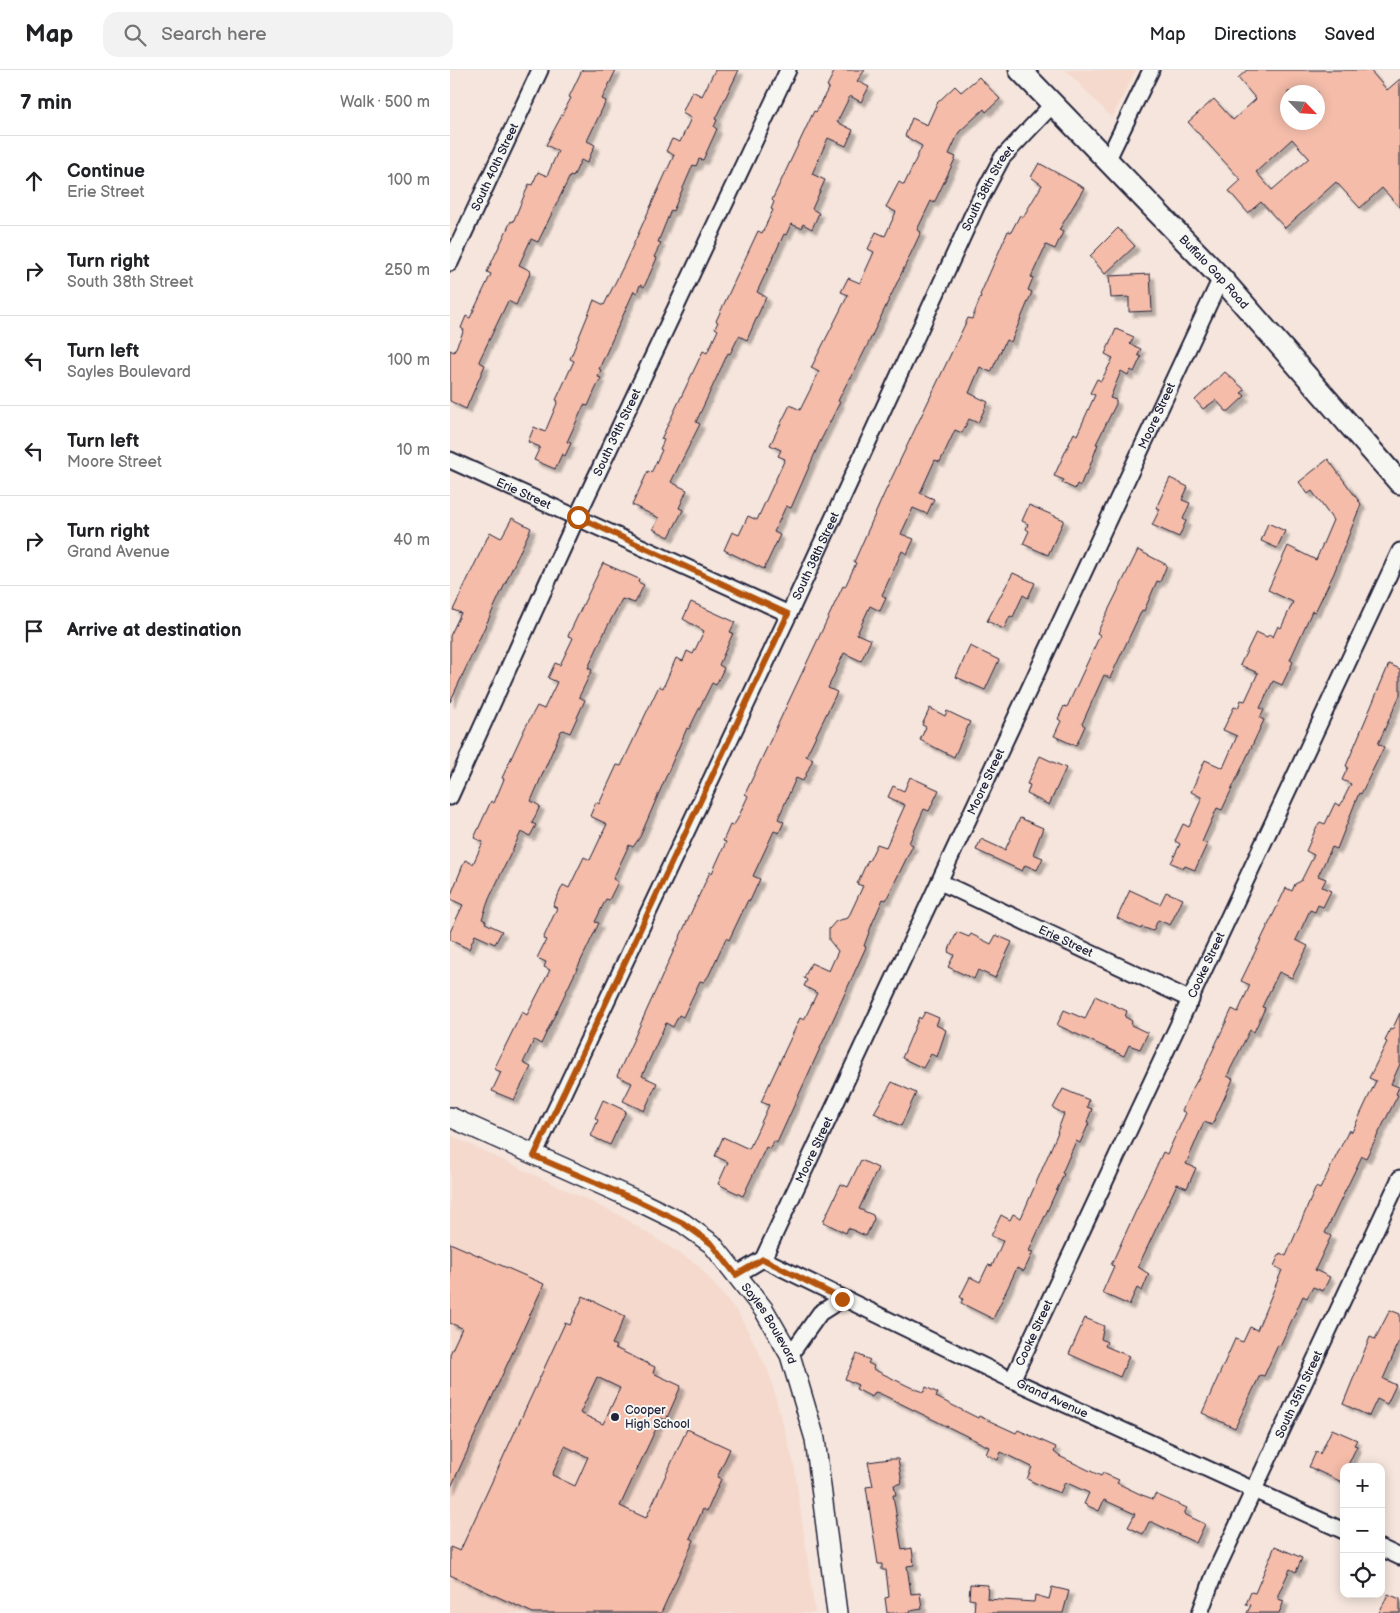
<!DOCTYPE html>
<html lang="en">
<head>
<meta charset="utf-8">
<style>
	:root { --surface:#fff; --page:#f2f2f2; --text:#202124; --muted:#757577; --line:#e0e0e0 }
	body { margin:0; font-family:"Balsamiq Sans",sans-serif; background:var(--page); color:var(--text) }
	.controls { position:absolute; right:15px; bottom:15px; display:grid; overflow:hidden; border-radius:10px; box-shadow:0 2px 12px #0003 }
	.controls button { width:45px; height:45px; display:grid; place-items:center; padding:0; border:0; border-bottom:1px solid var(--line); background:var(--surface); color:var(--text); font:25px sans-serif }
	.compass { position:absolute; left:830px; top:15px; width:45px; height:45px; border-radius:50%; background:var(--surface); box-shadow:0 2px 12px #0003; rotate:115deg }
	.stop { position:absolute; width:15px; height:15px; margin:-11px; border:4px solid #b45309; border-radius:50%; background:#fff }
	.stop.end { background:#b45309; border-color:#fff; box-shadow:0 1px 5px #0008 }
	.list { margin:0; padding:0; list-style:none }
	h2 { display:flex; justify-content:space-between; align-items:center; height:65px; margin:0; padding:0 20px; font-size:21px }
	h2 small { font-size:16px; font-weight:400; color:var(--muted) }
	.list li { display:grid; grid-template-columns:32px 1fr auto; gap:15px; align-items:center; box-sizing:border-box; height:90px; padding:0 20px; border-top:1px solid var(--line) }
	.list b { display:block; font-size:19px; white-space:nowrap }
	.list p { margin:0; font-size:16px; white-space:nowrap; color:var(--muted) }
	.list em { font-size:16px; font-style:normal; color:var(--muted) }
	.icon { flex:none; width:28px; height:28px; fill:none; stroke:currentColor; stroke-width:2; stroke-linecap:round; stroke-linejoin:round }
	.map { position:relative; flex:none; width:950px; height:1543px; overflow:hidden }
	header { display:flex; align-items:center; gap:30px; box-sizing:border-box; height:70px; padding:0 25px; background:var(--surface); border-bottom:1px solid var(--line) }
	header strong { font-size:24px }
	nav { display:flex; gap:28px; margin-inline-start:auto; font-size:18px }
	.search { width:350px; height:45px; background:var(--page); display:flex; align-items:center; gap:12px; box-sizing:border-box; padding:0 18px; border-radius:15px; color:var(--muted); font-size:19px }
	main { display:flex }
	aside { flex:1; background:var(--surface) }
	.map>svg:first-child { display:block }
</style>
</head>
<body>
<header>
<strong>Map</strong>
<div class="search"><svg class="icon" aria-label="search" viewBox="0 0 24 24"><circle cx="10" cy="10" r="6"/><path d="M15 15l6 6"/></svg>Search here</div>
<nav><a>Map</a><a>Directions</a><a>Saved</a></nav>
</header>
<main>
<aside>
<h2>7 min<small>Walk · 500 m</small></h2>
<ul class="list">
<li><svg class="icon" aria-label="ahead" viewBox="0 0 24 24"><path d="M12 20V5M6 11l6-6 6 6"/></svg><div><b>Continue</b><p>Erie Street</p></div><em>100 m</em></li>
<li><svg class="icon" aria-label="right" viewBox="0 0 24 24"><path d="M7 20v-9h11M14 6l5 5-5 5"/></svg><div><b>Turn right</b><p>South 38th Street</p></div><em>250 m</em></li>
<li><svg class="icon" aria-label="left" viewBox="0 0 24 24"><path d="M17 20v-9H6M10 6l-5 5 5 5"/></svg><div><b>Turn left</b><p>Sayles Boulevard</p></div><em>100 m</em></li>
<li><svg class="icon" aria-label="left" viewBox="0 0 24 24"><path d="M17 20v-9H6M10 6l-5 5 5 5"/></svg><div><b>Turn left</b><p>Moore Street</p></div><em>10 m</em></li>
<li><svg class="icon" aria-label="right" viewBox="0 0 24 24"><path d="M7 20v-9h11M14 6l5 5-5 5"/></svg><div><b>Turn right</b><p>Grand Avenue</p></div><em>40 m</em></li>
<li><svg class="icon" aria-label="arrive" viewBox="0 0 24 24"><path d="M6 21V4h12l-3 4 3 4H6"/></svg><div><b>Arrive at destination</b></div></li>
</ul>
</aside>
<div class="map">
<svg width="950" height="1543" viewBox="0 0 950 1543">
	<defs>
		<filter id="shadow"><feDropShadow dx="4.5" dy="4.5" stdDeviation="1" flood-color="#0004"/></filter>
	</defs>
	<rect width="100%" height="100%" fill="#f5e5dc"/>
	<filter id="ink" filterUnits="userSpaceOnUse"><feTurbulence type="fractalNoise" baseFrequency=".02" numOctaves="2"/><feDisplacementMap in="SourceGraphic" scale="10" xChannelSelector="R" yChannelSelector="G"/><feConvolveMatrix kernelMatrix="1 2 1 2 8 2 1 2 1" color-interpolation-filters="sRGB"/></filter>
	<g filter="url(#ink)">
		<!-- built -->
		<g fill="#f5d9cd">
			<polygon points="616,0 686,0 662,48"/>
			<polygon points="0,1065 169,1145 248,1195 289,1244 318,1300 344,1394 365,1543 0,1543"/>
		</g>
		<!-- building -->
		<g fill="#f4bca9" stroke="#22223b" fill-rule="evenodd" filter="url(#shadow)">
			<polygon points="132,0 166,0 152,29 156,31 137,71 145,75 137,93 131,90 123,107 120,106 88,172 81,169 69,195 81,201 66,235 58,231 30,289 29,292 35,295 16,339 0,331 0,280 4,282 14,260 11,258 16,246 20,248 41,204 37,202 61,151 63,152 79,114 82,115 88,102 97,106 108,81 96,75 121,28 119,27"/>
			<polygon points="265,0 289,0 265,49 267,50 264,57 267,59 253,90 249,89 246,96 243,95 223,141 221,140 208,172 211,173 204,187 207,188 194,217 190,215 187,223 184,221 149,299 151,300 148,307 151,308 145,320 138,336 134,335 117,372 121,373 115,386 112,384 105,399 84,390 90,377 78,372 84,357 95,362 108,331 106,330 124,291 120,289 144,230 154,235 174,195 224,85 216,81 222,69 230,72 241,48 232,43 242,21 252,26"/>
			<polygon points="385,0 415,0 407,11 419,17 411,32 400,26 387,52 403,60 396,76 378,68 362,104 375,110 362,139 369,143 362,159 353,154 351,158 341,154 336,165 334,164 307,222 316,227 303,256 297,270 289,266 280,284 278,283 246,352 250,354 221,412 237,420 229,438 233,440 219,467 203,459 209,448 182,435 198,401 201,403 212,380 210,379 214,370 211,369 253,281 257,283 268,260 265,258 268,252 266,251 308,161 312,163 323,140 321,139 324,132 322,130 364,41 366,42 379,17 377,16"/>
			<path d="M797,0H920L937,20L950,9V138L932,118L910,138L886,112L835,158L811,132L798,143L779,121L791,110L738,52L764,29L783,50L806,29L788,8ZM838,22H868V52H838ZM842,69L859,88L822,120L806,102Z"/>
			<polygon points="529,7 550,29 536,42 534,39 509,62 499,84 506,87 484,133 481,131 467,160 471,162 418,274 401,308 400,307 388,331 390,332 369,374 341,438 336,436 324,462 330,465 314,499 274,480 282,462 289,465 298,446 307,450 335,389 328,386 331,380 320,375 340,335 350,340 369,302 361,298 398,225 391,222 398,208 410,213 424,182 418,179 426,162 435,166 446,142 436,137 449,112 454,115 472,76 455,66 462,48 477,55 487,33 505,16 511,22"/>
			<polygon points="589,93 634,118 609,160 613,162 605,179 596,175 581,207 583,208 578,220 582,222 561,272 556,270 541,302 530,297 519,323 538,332 528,353 519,349 512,363 505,360 490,392 485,390 470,423 484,429 477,444 463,438 451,464 464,469 457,484 452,481 432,525 436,528 430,541 420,536 407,564 421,570 411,591 394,583 378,618 387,622 356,686 363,689 353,711 346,708 328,749 334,752 329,763 324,761 303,806 310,809 300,831 298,830 279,870 276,868 259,905 254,912 250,911 233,947 229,945 223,957 216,953 192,1006 207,1013 194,1041 173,1031 182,1013 167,1006 238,849 260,802 262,803 276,772 273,771 280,755 283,756 287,750 298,726 295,724 393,516 395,517 406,493 404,492 434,424 518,248 522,249 531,226 530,225 558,161 561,162 570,145 573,147 592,115 581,107"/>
			<polygon points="668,158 685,176 655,204 640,186"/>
			<polygon points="700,204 702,241 679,242 679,227 661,228 659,206"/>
			<polygon points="666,259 684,267 680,274 691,279 688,285 691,287 684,302 681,300 678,305 671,301 660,328 666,330 666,334 646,374 648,374 637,404 635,404 630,416 627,414 625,419 612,413 614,410 604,406 624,363 627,365 645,325 640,323 647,309 651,311 663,288 655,284"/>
			<polygon points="775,302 795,320 791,323 795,326 779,341 776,341 766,330 753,339 745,330"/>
			<polygon points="878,389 911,434 884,503 865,542 862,541 840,590 843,592 832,615 823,611 810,638 814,640 810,648 814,650 772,740 767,738 752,772 757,774 745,800 735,796 734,798 721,793 730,774 725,771 733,754 739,757 751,730 751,727 741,722 755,690 773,698 787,666 773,660 784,637 788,638 791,630 795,631 808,603 790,595 806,562 817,567 819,564 823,567 828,556 831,558 843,532 818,520 838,476 866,490 883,450 862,421 858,424 849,412"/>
			<polygon points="720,408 738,417 732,430 740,433 733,449 736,451 729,467 702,455 710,439 706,438"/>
			<polygon points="579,435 614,450 598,485 573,474 579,461 576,459 578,454 572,451"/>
			<polygon points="62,448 81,458 0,632 0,566 11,543 3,540 40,462 51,468"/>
			<polygon points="818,453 835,461 827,478 811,471"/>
			<polygon points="688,480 717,495 710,512 707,511 694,541 692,540 660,608 654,605 632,654 635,656 626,676 604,666 611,651 608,649 614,636 617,637 650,565 647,563"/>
			<polygon points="153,493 189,509 188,512 194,515 185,533 172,529 156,559 138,598 142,600 129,627 135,630 120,663 114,660 111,661 81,731 90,736 82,753 86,755 80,766 71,762 39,829 32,849 36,851 35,853 52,861 45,874 25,865 19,879 0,870 0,862 13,835 0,829 0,827 15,790 23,794 33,772 24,768 41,731 44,733 54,709 52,708 75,658 87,636 94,639 107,612 98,608 105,593 110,595 123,568 118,566"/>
			<polygon points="563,503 585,513 578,528 573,525 563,547 560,546 554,559 537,551"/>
			<polygon points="241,532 285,552 280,562 283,563 269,595 274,598 266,615 262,613 239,659 237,658 190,767 183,777 179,775 163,809 168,812 159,830 156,829 145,852 149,853 91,974 84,970 73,993 81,997 64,1030 42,1021 51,1002 44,999 72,942 77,945 100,900 94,897 96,892 87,888 96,870 93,869 107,838 103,836 113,815 119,818 134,787 140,790 157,754 140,746 146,732 149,734 167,695 171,696 209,616 213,618 226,588 233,591 237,581 243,584 254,561 233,549"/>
			<polygon points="520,576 549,590 535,620 506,607"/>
			<polygon points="939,594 950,599 950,625 928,674 934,677 911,724 909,723 887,779 882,777 868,806 876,809 872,817 881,821 873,837 868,835 865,842 860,840 846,870 858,876 842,908 829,902 812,937 815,938 804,962 800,960 777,1006 783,1009 762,1055 754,1052 736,1094 746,1098 737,1118 727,1114 688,1197 699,1204 692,1221 687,1218 679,1235 652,1223 664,1196 661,1195 713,1082 717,1084 736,1043 732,1041 740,1023 756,995 782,939 788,942 800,915 791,911 836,818 842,821 845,814 851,811 864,785 856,781 867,756 870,752 875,754 885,733 890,736 901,714 892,710 898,697 896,696"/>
			<polygon points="480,638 495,646 497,641 520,652 504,687 470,670 476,657 472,655"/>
			<polygon points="590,686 616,698 599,735 577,724 580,715 577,714"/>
			<polygon points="460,707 489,720 479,741 474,739 459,773 463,775 436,830 433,829 422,854 414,876 416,877 327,1073 324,1071 320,1079 316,1077 293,1126 268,1114 278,1092 265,1086 273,1067 299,1079 319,1035 311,1032 350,948 354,950 367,923 354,916 357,910 354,908 361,893 379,901 388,881 379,870 379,859 386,851 398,848 413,816 407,814 418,790 419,791 427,774 436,777 455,735 438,727 443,716 454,721"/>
			<polygon points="570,748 593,758 583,784 593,788 587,800 575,795 572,801 526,780 531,769 555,780"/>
			<polygon points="680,820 710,834 716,822 733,829 720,855 708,850 703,861 692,857 691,859 667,848"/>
			<polygon points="507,862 519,867 521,864 541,874 546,865 562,872 545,908 528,900 524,909 498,897 504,885 498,882"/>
			<polygon points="645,926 677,941 675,947 682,951 681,955 698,963 690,979 679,975 674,986 607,955 614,940 635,949"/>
			<polygon points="475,942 489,948 486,955 496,960 487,987 481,984 473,998 452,988 469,947 471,949"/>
			<polygon points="950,943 950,994 941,1014 949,1017 946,1024 948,1025 916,1088 912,1086 875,1163 881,1166 865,1200 880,1207 873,1221 863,1217 857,1228 853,1226 830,1276 828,1275 814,1306 810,1305 785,1358 752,1343 785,1269 793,1272 800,1257 807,1260 832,1200 824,1196 830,1183 836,1186 866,1117 870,1119 899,1060 902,1062 926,1011 919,1008 937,972 935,971 940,959 942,960"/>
			<polygon points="442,1012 466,1023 451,1056 424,1043"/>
			<polygon points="613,1019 639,1030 637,1037 642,1039 637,1052 639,1053 630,1073 626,1071 612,1103 614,1104 579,1181 583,1182 574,1201 567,1198 543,1249 511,1233 513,1229 510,1227 520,1207 530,1212 538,1195 542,1196 553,1171 541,1166 551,1145 560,1150 563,1144 571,1148 608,1062 607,1062 614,1044 603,1038"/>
			<polygon points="153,1030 176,1041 160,1075 141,1066 148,1050 145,1048"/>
			<polygon points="411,1090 428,1098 409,1139 423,1145 424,1149 416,1166 398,1158 396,1163 373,1152 391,1114 398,1117"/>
			<polygon points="0,1173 94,1214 0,1419 0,1284 12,1258 0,1253"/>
			<path d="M133,1226L175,1246L162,1274L166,1276L165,1278L205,1297L203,1303L231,1316L216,1350L211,1348L170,1436L196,1448L237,1359L280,1379L267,1407L271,1409L257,1441L253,1439L240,1468L244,1470L211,1543H83L0,1505V1477L10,1481L115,1253L120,1255ZM147,1307L170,1318L153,1354L130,1343ZM115,1376L138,1387L125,1416L102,1405Z"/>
			<polygon points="940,1240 950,1244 950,1270 933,1309 946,1315 937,1334 927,1329 919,1346 893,1334 920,1267 925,1269"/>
			<polygon points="635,1248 654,1256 651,1269 657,1272 655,1276 679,1286 670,1307 619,1284"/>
			<polygon points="407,1284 420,1290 418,1293 424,1296 423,1299 460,1317 474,1322 476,1317 488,1323 486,1327 528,1348 529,1346 566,1363 568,1360 606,1377 604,1382 609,1386 651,1406 653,1403 669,1410 667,1413 692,1425 703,1429 705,1424 737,1438 734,1444 755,1454 746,1473 702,1452 699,1452 693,1464 678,1457 685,1444 654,1430 649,1441 634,1434 639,1423 615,1412 610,1423 596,1418 577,1409 582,1397 551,1382 548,1390 536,1384 539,1377 429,1323 425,1322 422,1327 406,1319 408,1315 395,1309"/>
			<polygon points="882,1359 907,1370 904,1375 907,1376 897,1397 894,1397 894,1413 859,1397 866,1382 870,1384"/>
			<polygon points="440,1389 448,1389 452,1413 444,1415 446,1425 443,1425 452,1480 462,1478 464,1495 457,1496 461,1524 470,1523 472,1539 460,1541 460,1543 437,1543 435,1528 439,1527 436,1500 432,1500 432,1494 428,1494 416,1417 423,1416 418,1392"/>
			<polygon points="825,1476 852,1488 846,1502 840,1499 828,1525 828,1529 834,1531 829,1543 797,1543 801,1535 796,1534 801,1522 805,1523"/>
			<polygon points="520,1514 538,1515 537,1529 584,1532 585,1525 599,1529 602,1517 619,1521 613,1543 524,1543 525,1530 519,1529"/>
			<polygon points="938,1524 950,1529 950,1543 929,1543"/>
		</g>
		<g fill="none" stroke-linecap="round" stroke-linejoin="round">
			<defs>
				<g id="minor">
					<polyline points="657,91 701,0"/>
					<path id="s1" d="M0,193L90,0"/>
					<path id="s2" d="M0,390L339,544"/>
					<path id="s3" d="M0,727L127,447L338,0"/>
					<path id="s4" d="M490,812L741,930"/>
					<path id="s5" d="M84,1085L339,544L527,135L552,88L603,34"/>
					<path id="s6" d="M313,1189L562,1310L894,1461"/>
					<path id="s7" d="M286,1205L313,1189L771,208"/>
					<polyline points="340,1285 370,1243 392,1229"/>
					<path id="s8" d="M562,1310L950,481"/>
					<polyline points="931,1478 950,1487"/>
					<path id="s9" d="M750,1543L764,1505L950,1108"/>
				</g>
				<g id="tertiary">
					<path id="s10" d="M0,1047L188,1131L233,1153L262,1174L314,1240L340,1285L365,1369L387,1543"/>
				</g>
				<g id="secondary">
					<path id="s11" d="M570,0L771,208L950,413"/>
				</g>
			</defs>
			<!-- minor casing -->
			<use href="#minor" stroke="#22223b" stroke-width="19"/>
			<!-- tertiary casing -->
			<use href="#tertiary" stroke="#22223b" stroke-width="22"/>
			<!-- secondary casing -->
			<use href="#secondary" stroke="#22223b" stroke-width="25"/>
			<!-- minor -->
			<use href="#minor" stroke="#f6f6f2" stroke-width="15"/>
			<!-- tertiary -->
			<use href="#tertiary" stroke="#f6f6f2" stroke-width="19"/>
			<!-- secondary -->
			<use href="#secondary" stroke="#f6f6f2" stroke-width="21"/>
		</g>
	</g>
	<g fill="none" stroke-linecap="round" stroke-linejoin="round" filter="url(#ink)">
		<!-- route -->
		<polyline stroke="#b45309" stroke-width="6" points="128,447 338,544 84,1086 188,1131 233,1153 262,1174 286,1205 313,1189 392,1229"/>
	</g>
	<!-- markers -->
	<circle fill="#22223b" stroke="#f6f6f2" stroke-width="2" cx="165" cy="1347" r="5"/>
	<g text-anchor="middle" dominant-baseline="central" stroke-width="4" stroke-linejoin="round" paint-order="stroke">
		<!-- street labels -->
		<g font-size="12" fill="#22223b" stroke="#f6f6f2">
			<text stroke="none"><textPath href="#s1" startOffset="106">South 40th Street</textPath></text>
			<text stroke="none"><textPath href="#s5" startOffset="1068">South 38th Street</textPath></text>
			<text stroke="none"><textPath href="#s11" startOffset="280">Buffalo Gap Road</textPath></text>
			<text stroke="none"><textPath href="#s7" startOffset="962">Moore Street</textPath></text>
			<text stroke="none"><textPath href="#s3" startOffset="401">South 39th Street</textPath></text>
			<text stroke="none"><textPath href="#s2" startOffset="81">Erie Street</textPath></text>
			<text stroke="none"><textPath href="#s5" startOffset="662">South 38th Street</textPath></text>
			<text stroke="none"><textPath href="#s7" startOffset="558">Moore Street</textPath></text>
			<text stroke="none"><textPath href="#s4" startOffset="139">Erie Street</textPath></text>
			<text stroke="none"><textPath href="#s8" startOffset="458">Cooke Street</textPath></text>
			<text stroke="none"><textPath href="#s7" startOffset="152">Moore Street</textPath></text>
			<text stroke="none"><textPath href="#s10" startOffset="390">Sayles Boulevard</textPath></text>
			<text stroke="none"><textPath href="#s8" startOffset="52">Cooke Street</textPath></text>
			<text stroke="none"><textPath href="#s9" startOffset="240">South 35th Street</textPath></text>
			<text stroke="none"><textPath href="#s6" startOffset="321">Grand Avenue</textPath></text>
		</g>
		<!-- poi labels -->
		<g font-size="12" fill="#22223b" stroke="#f6f6f2" text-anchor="start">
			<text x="175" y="1340">Cooper<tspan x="175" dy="14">High School</tspan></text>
		</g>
	</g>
</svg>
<div class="controls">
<button>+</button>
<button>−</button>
<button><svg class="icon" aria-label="locate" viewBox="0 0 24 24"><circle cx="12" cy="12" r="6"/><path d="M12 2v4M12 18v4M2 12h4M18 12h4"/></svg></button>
</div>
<svg class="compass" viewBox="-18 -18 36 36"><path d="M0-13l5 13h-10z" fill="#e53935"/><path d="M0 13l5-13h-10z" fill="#757577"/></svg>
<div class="stop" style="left:128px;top:447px"></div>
<div class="stop end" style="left:392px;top:1229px"></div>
</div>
</main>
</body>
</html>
